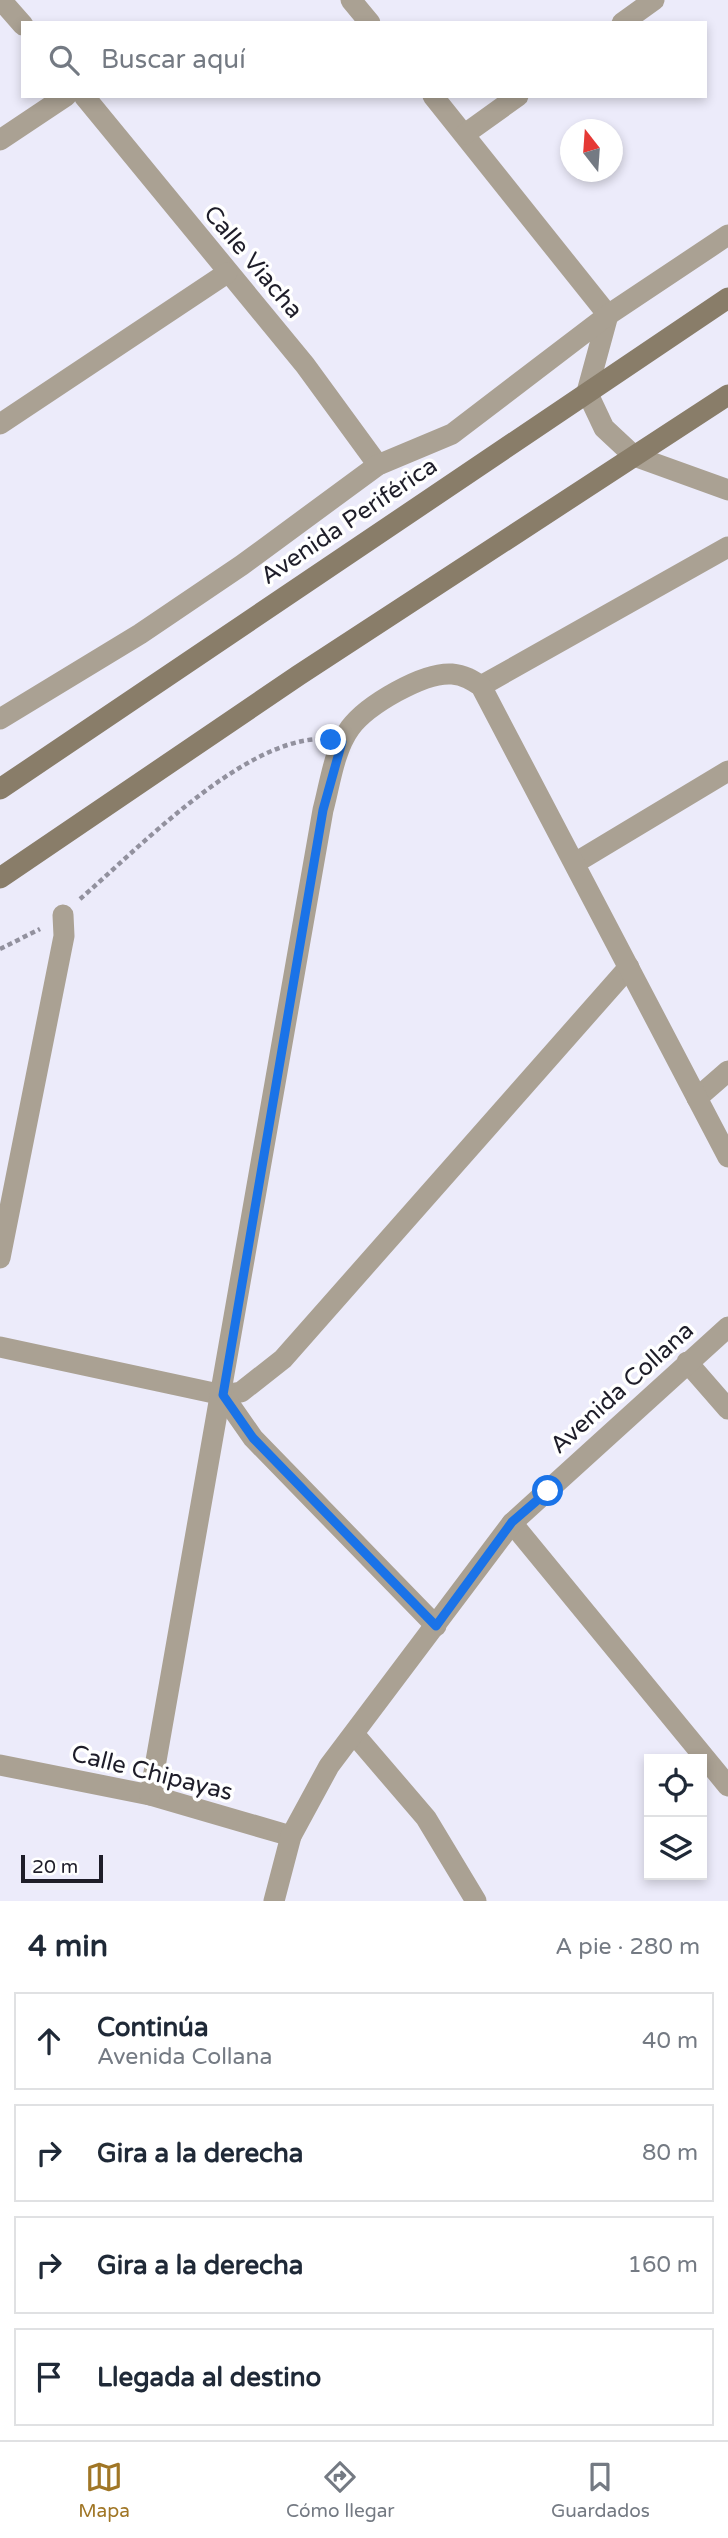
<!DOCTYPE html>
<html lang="es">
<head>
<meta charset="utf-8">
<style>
	:root { --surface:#fff; --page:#f2f2f3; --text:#1f2937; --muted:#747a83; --line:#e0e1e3; --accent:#a07626 }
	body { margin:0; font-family:"Varela Round",sans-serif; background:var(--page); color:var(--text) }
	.controls { position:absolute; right:21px; bottom:21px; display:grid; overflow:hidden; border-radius:0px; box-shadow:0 4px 10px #0003 }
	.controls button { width:63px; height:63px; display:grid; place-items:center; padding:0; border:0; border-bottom:2px solid var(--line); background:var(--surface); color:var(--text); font:35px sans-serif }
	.compass { position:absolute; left:560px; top:119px; width:63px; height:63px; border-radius:50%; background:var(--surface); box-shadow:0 4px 10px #0003; rotate:343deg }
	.scale { position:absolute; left:21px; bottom:18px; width:82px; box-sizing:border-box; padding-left:7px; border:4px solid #1e1d29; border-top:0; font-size:19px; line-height:24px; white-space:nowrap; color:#1e1d29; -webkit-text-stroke:5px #fff; paint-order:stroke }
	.stop { position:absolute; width:21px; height:21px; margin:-16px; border:5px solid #1a73e8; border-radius:50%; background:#fff }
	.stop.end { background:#1a73e8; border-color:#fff; box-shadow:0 2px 7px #0008 }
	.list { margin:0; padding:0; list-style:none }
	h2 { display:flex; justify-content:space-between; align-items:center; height:91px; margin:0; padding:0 28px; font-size:30px }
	h2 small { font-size:23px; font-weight:400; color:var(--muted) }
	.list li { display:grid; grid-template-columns:46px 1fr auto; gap:21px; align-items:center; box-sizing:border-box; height:98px; margin:0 14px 14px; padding:0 14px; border:2px solid var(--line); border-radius:0px }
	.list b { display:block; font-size:26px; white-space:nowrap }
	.list p { margin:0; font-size:23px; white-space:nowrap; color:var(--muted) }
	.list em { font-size:23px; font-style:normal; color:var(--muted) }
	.icon { flex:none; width:38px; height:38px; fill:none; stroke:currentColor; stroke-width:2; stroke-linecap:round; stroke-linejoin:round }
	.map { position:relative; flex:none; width:728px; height:1901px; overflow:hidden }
	.search { position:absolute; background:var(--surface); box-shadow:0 4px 10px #0003; left:21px; right:21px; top:21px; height:77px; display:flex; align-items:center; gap:18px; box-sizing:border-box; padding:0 24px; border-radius:0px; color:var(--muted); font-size:26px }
	.sheet { height:539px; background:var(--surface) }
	nav { display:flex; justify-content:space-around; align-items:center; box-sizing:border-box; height:98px; border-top:2px solid var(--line); background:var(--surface); font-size:19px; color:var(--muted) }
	nav a { display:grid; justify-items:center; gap:4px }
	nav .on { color:var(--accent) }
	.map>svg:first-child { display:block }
</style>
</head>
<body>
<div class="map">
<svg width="728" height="1901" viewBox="0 0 728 1901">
	<rect width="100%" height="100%" fill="#ecebfa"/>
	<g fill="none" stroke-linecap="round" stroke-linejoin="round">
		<!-- path -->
		<g stroke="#92919e" stroke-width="4.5" stroke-dasharray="5 3.5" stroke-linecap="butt">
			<path d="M80,899C138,849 240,742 319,739"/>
			<polyline points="0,949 40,929"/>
		</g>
		<!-- street -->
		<g stroke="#aaa193" stroke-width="21">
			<polyline points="1,0 23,25"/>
			<polyline points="351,0 370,23"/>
			<polyline points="622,23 654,0"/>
			<polyline points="84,96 305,365 378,465"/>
			<polyline points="433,96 608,315 587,392 604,428 634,456 728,490"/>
			<polyline points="465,134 518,96"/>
			<polyline points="0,140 66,96"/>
			<polyline points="0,424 227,273"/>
			<polyline points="481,686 728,547"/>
			<polyline points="0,719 140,634 242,565 378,465 452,434 608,315 728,235"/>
			<polyline points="575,863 728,771"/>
			<polyline points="697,1098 728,1071"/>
			<polyline points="0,1258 64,936 63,915"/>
			<polyline points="0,1347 223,1395 241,1392 283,1359 629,967"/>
			<polyline points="687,1362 728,1409"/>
			<polyline points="223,1395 253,1438 436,1626"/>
			<polyline points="512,1523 728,1786"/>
			<polyline points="354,1734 426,1818 476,1901"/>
			<polyline points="0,1765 150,1795 291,1836"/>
			<path d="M150,1795L323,810C330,784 334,750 350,728C367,705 423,672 452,674C464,675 472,680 481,686L728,1157"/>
			<polyline points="274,1901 291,1836 329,1766 512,1523 728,1327"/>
		</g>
		<!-- secondary -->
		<g stroke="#897d69" stroke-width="21">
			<polyline points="0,789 728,298"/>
			<polyline points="0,878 299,675 728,395"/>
		</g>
	</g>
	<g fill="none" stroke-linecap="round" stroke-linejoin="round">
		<!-- route -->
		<polyline stroke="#1a73e8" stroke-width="9" points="331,740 342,742 323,810 223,1395 253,1438 436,1626 512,1522 548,1491"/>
	</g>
	<g text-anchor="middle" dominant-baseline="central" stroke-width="7" stroke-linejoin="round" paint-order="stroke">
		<!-- street labels -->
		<g font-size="24" fill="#1e1d29" stroke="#fff">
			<text transform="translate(253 262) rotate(50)">Calle Viacha</text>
			<text transform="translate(349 521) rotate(-34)">Avenida Periférica</text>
			<text transform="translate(622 1388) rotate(-42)">Avenida Collana</text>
			<text transform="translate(152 1773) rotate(14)">Calle Chipayas</text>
		</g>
	</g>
</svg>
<div class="controls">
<button><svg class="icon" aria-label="locate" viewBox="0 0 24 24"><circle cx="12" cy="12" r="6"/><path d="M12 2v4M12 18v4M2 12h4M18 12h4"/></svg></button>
<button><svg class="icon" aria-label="layers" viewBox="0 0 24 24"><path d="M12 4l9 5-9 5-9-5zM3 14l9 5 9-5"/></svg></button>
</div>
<svg class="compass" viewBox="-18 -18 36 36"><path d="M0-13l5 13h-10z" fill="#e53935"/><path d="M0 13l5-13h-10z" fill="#747a83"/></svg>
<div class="scale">20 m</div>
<div class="stop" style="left:548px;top:1491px"></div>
<div class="stop end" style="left:331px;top:740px"></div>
<div class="search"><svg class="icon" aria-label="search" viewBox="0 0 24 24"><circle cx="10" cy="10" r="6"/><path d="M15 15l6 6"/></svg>Buscar aquí</div>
</div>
<section class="sheet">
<h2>4 min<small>A pie · 280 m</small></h2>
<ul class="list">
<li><svg class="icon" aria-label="ahead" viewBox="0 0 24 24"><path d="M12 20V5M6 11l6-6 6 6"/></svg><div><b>Continúa</b><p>Avenida Collana</p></div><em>40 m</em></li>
<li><svg class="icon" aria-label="right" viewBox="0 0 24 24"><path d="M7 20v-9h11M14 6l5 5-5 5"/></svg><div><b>Gira a la derecha</b></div><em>80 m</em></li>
<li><svg class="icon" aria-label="right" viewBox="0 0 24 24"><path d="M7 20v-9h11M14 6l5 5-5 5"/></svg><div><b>Gira a la derecha</b></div><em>160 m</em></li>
<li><svg class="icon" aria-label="arrive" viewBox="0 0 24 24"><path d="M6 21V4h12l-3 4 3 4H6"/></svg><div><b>Llegada al destino</b></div></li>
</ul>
</section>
<nav>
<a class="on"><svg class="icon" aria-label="map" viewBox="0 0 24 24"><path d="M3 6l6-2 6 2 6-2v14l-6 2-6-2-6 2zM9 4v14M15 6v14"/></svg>Mapa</a>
<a><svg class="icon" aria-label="directions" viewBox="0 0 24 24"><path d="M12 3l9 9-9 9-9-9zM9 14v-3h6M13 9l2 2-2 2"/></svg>Cómo llegar</a>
<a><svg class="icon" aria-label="saved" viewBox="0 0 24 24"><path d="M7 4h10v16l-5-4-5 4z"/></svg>Guardados</a>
</nav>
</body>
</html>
